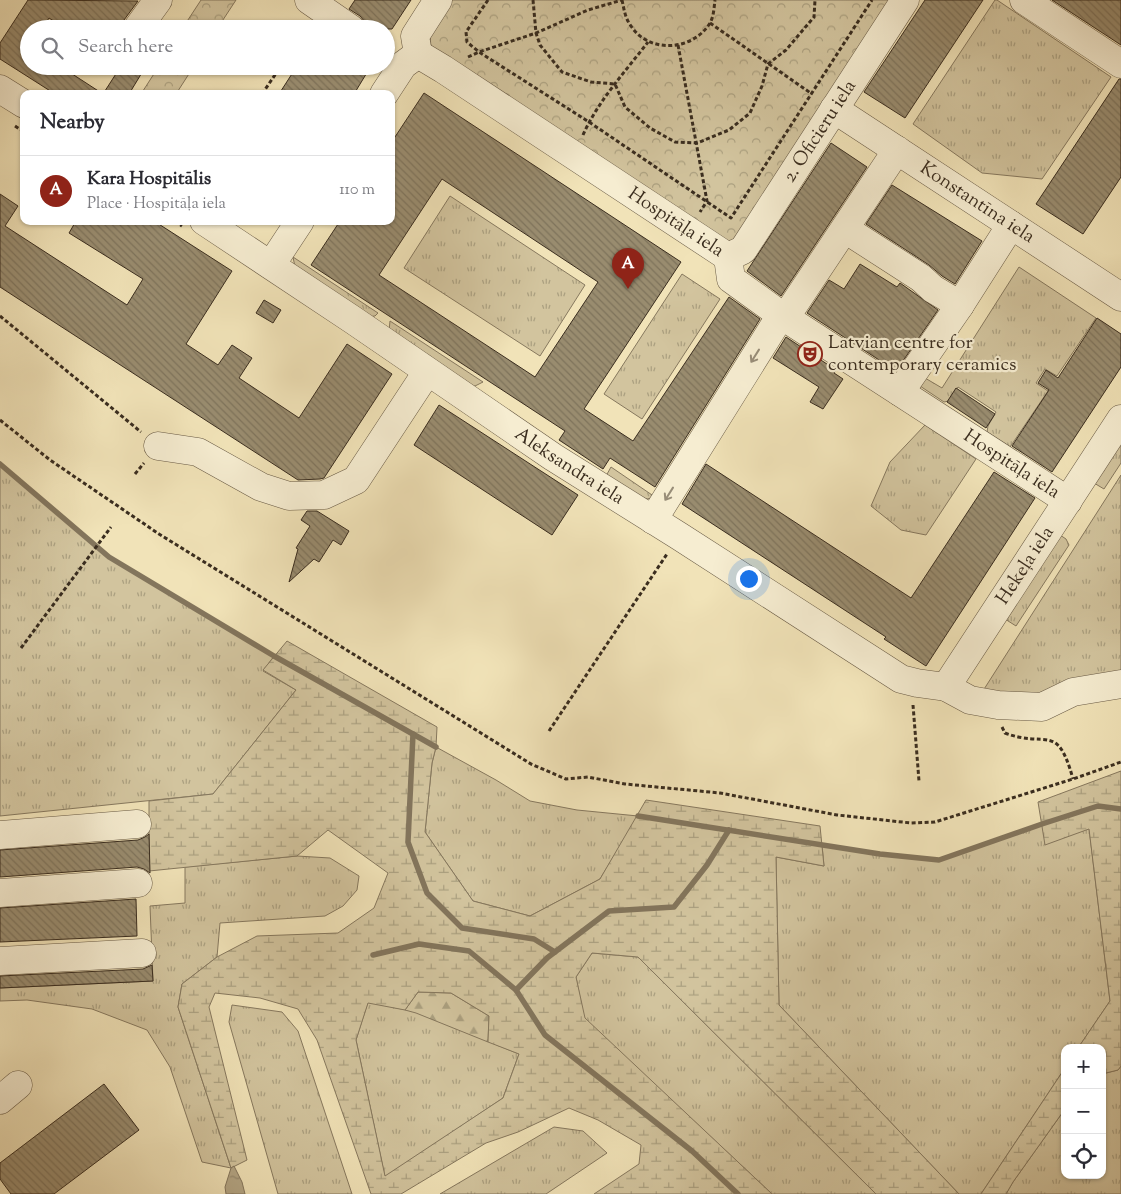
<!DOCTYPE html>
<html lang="en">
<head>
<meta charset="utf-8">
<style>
	:root { --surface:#fff; --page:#f2f2f3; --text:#2b2b33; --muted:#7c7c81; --line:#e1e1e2; --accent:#8f2418 }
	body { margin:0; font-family:"Sorts Mill Goudy",serif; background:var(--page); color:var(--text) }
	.controls { position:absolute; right:15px; bottom:15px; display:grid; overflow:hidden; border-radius:10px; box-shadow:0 1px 4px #0004 }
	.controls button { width:45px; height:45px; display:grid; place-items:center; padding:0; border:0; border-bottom:1px solid var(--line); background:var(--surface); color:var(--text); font:25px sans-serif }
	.you { position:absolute; left:748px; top:578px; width:18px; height:18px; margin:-12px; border:4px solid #fff; border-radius:50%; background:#1a73e8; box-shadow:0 0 0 8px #1a73e833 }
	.badge { display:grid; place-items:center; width:32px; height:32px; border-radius:50%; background:var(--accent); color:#fff; font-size:16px; font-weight:700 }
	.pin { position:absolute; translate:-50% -41px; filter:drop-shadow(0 1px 2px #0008) }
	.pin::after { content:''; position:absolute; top:26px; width:18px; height:15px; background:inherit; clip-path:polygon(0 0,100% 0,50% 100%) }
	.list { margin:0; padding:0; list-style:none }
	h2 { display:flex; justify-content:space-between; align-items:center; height:65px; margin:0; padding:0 20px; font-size:21px }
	h2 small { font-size:16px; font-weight:400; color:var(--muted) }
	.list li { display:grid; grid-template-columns:32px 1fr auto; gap:15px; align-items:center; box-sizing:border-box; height:70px; padding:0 20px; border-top:1px solid var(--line) }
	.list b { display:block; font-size:19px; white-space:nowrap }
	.list p { margin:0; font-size:16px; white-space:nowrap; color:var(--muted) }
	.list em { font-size:16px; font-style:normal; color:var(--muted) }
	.icon { flex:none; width:28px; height:28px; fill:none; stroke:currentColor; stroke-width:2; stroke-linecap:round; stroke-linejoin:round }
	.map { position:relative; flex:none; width:1121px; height:1194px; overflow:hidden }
	.search { position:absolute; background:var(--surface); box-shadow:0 1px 4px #0004; left:20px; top:20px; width:375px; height:55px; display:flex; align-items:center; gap:12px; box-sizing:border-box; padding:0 18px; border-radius:28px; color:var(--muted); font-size:19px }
	.panel { position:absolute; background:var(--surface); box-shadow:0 1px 4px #0004; left:20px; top:90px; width:375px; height:135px; border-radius:10px }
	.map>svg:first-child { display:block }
</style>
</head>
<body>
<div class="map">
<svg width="1121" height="1194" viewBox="0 0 1121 1194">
	<defs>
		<pattern id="grass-tufts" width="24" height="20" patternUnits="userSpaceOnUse" patternTransform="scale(1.25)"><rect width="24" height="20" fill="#d2c49e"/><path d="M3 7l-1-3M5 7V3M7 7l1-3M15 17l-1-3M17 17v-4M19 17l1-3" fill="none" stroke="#aba080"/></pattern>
		<pattern id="forest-firs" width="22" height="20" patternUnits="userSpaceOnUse" patternTransform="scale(1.25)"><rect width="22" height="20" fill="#d2c49e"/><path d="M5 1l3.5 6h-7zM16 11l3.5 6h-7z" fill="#aba080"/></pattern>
		<pattern id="wetland-marsh" width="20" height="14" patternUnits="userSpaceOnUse" patternTransform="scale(1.25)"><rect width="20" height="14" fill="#d2c49e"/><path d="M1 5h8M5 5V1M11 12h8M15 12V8" fill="none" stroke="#aba080"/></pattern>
		<pattern id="park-crowns" width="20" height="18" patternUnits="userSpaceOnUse" patternTransform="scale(1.25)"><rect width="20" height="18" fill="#d2c49e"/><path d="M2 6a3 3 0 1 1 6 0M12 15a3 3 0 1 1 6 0" fill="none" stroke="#aba080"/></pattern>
		<pattern id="water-ripples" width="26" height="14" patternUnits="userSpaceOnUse" patternTransform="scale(1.25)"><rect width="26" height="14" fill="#b3a584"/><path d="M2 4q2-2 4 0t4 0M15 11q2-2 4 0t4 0" fill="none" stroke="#93876b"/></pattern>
		<pattern id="building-back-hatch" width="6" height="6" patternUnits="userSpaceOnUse" patternTransform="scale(1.25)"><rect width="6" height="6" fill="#998c6f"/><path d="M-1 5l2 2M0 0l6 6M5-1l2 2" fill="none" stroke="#7e735b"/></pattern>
	</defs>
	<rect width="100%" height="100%" fill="#f1e3b8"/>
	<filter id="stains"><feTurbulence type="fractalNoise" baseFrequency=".004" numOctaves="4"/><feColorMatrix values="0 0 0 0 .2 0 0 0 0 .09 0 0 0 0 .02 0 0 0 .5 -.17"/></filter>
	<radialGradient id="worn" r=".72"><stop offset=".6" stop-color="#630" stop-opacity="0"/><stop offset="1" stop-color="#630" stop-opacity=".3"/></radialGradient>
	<!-- grass -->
	<g fill="url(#grass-tufts)" stroke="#86785e">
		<polygon points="995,0 997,0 1111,77 1042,179 982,173 913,124"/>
		<polygon points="450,196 585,285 540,356 404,268"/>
		<polygon points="293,257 378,313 375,316 366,317 295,267"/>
		<polygon points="1019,267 1096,318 1057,376 1045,369 1036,383 1048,391 1010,447 987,432 988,426 996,412 958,387 949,401 944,402 920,386 925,378 942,388"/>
		<polygon points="682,274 720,299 642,419 604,394"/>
		<polygon points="390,321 483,382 475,386 468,386 389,331"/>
		<polygon points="925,425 976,459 926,535 901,530 871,506 890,462"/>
		<polygon points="1121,442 1121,463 1104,489 1094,483"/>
		<polygon points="0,465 110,557 274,656 263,671 296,690 213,794 0,816"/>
		<polygon points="611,467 655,497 647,499 639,496 606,476"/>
		<polygon points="1121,475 1121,676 1043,700 979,697"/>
		<polygon points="1060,535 1066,539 1069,545 1016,626 1005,619"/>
		<polygon points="436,747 496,780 530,801 577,810 638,816 600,879 530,916 473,901 425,832 432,763"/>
		<polygon points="1042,824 1046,844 1089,828 1110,1001 1078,1048 1065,1048 1065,1068 981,1194 959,1194 779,1005 776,857 824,866 822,845 880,854 939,860"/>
		<polygon points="297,856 330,858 359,876 357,890 343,906 325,916 220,923 217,957 182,984 178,1007 231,1168 202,1162 170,1067 147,1030 92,1009 27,1000 0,1001 0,988 153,981 150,906 185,903 185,867"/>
		<polygon points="592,953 638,957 876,1194 772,1194 584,1018 576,977"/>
		<polygon points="368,1002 416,1012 519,1054 503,1098 385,1177 356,1040"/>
		<polygon points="232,1005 282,1012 298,1031 352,1194 278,1194 229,1022"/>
		<polygon points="1121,1066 1121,1194 1006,1194 1013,1182 1065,1109 1065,1175 1102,1175 1102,1074 1118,1070"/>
		<polygon points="554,1127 583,1131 607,1153 546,1194 440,1194"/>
	</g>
	<!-- forest -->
	<polygon fill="url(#forest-firs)" stroke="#86785e" points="418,992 451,993 489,1016 488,1042 416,1013 405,1010"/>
	<!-- wetland -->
	<g fill="url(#wetland-marsh)" stroke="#86785e" fill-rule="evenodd">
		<path d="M287,641L437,727L436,747L432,763L425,832L473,901L530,916L600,879L646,800L820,826L824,866L776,857L779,1005L959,1194H876L638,957L592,953L576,977L585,1018L772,1194H594L639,1164L641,1145L598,1120L569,1108L518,1132L486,1143L401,1194H371L317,1040L298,1009L260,998L215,993L209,1007L247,1160L231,1168L178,1007L182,984L217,957L257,936L338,933L374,908L388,873L328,830L297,856L149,871V801L213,794L296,690L263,670ZM418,992L451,993L489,1016L488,1042L519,1054L503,1098L385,1176L356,1040L368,1003L405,1010Z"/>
		<polygon points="1121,771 1121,1066 1118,1070 1102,1074 1102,1048 1078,1048 1110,1001 1089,829 1045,845 1038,802"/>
		<polygon points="1065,1068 1065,1109 1013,1182 1006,1194 981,1194"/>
	</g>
	<!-- park -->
	<g fill="url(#park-crowns)" stroke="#86785e">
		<polygon points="201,0 236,0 217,29 182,29"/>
		<path d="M451,0H894L736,242L728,241L433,51C424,31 440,17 451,0Z"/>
		<polygon points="159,66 194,66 176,94 141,94"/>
	</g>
	<!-- water -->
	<polygon fill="url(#water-ripples)" stroke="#83755c" points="234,1166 242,1182 245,1194 226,1194 225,1187 231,1168"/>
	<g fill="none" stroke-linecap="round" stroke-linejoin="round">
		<!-- stream -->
		<g stroke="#83755c" stroke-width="5.5">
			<polyline points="0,464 109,557 274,656 436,747"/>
			<polyline points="413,734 408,842 427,893 462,928 534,939 555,952"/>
			<polyline points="638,816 880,854 939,860 1042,824 1098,806 1121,809"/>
			<polyline points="373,955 419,944 469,951 516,990 545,1035 692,1151 738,1194"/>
			<polyline points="516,990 547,958 609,911 674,907 707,865 729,830"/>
		</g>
	</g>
	<!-- building -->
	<g fill="url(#building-back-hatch)" stroke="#3a2d1f" fill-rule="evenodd">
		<polygon points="28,0 138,1 124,20 122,29 66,29 49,18 42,29 29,29 29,66 60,66 103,94 55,94 0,59 0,43"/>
		<polygon points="355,0 411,0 392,29 366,29 365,22 360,16 349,9"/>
		<polygon points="925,0 983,0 905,118 864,92"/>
		<polygon points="1052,0 1121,0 1121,45"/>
		<polygon points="121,66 146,66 129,94 103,94"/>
		<polygon points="297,66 371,66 354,94 279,94"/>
		<polygon points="1119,79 1121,79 1121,177 1083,234 1036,204"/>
		<path d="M424,93L681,262L584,409L633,441L729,297L760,319L655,487L610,458L603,469L559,440L565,431L311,265L340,221H391V143ZM442,179L598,282L535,377L379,275Z"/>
		<polygon points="831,143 867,167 781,296 747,271"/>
		<polygon points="892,185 982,241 955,284 942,276 929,265 866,224"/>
		<polygon points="0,194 18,206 5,226 127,305 143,279 69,233 76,221 154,221 232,271 186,344 218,365 232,345 252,358 239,378 299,418 347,344 392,374 324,478 320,479 298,480 0,287"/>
		<polygon points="860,264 897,287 900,283 938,310 896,371 807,313 829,280 844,289"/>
		<polygon points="264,300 281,310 273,323 256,313"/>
		<polygon points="1097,318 1121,334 1121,367 1052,472 1012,446 1049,390 1038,383 1046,370 1058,378"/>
		<polygon points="786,337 836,370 834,373 843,379 823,409 810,402 819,387 773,358"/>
		<polygon points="956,388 995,414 986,428 947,402"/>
		<polygon points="439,405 578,495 552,535 414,445"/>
		<polygon points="706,464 911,598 994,472 1035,498 926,666 884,639 886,637 682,504"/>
		<polygon points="307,511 317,511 349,531 341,545 333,540 319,562 314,559 289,582 298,549 296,548 310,526 301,520"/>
		<polygon points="149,834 150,873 144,869 137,867 0,877 0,850 138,840 145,837"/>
		<polygon points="136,899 137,936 0,942 0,908"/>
		<polygon points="152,965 153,981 0,988 0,976 143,969"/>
		<polygon points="104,1084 139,1130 54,1194 11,1194 0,1179 0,1163"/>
	</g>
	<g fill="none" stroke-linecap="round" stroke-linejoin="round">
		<defs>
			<g id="minor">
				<polyline points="309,0 351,29"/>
				<polyline points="1024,0 1121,64"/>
				<polyline points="137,29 158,0"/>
				<path id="s1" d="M418,54L443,69L728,257L731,279L781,315L1068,501"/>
				<polyline points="0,89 24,104"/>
				<polyline points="384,94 403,65 418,54 415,36 438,0"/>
				<path id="s2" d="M834,109L1121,297"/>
				<path id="s3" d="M204,221L353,320L553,457L679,536L901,679L917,683L946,687L970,700L998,705L1042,707L1073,692L1121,684"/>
				<polyline points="845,229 921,278 933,289 960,305"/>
				<path id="s4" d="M728,257L743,250L905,0"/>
				<polyline points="271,265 300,221"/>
				<polyline points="785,318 897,150"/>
				<polyline points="900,392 960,305 1011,225"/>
				<polyline points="158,446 198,452 261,487 289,496 324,495 356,480 427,372"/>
				<polyline points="653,520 781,315"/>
				<path id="s5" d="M946,687L1121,419"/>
				<polyline points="0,835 137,824"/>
				<polyline points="0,893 138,883"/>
				<polyline points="0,961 142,953"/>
				<polyline points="0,1100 18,1085"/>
			</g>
		</defs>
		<!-- minor casing -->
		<use href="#minor" stroke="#685a45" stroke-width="29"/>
		<!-- path -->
		<g stroke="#3a2d1f" stroke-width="3" stroke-dasharray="4 2.5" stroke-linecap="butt">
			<polyline points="488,0 466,32 467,42 479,52 589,122 731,218 872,0"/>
			<polyline points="533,0 536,33 540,45 562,72 591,82 615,84 625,107 650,128 675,142 697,143 729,130 750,113 762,86 768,64 786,50 814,17 815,0"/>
			<path d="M622,0C624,9 625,18 631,26C649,54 693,51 710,23C714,16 714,7 715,0"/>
			<polyline points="710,23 812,94"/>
			<polyline points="678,45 707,201 700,212"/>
			<polyline points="468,57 479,52 536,33 588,10 622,0"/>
			<polyline points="262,94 281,66"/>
			<polyline points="15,126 24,132"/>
			<path d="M583,135C598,101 625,72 648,42"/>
			<polyline points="175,221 182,226"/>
			<polyline points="0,316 141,432"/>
			<polyline points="0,420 50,460 159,534 531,764 566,779 588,777 625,784 720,793 837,815 911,823 935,822 1073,779 1121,762"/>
			<polyline points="135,474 144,463"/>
			<polyline points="21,648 111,527"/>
			<polyline points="913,705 919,781"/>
			<path d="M1002,727L1005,733C1047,749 1057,721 1073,779"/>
			<polyline points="549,731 667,554"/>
		</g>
		<!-- minor -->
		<use href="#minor" stroke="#f6edd1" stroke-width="28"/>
	</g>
	<!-- one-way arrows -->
	<defs><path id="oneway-shaft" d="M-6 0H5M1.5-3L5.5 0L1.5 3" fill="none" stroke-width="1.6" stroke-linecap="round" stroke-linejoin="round" transform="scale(1.25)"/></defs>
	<g stroke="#988d78">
		<use href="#oneway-shaft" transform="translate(755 356) rotate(122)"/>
		<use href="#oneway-shaft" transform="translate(669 494) rotate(122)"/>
	</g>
	<!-- icons -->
	<defs>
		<symbol id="theatre-ring" viewBox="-11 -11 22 22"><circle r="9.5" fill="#f6edd1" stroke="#8f2418" stroke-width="1.5"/><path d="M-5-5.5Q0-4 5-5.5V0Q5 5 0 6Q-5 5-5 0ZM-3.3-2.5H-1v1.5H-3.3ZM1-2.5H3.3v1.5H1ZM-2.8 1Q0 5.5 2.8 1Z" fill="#8f2418"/></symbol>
	</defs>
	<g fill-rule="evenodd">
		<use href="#theatre-ring" x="796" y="340" width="28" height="28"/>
	</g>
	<g text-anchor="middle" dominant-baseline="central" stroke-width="4.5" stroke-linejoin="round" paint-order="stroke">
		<!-- street labels -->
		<g font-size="19" fill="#3a2d1f" stroke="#f6edd1">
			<text stroke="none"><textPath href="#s4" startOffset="158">2. Oficieru iela</textPath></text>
			<text stroke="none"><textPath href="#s2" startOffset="171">Konstantīna iela</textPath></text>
			<text stroke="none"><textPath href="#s1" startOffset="308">Hospitāļa iela</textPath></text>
			<text stroke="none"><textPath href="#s1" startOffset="729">Hospitāļa iela</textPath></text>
			<text stroke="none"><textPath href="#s3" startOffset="440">Aleksandra iela</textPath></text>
			<text stroke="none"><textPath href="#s5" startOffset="145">Hekeļa iela</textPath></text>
		</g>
		<!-- poi labels -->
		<g font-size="19" fill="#3a2d1f" stroke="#f6edd1" text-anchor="start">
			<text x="828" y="343">Latvian centre for<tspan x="828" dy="22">contemporary ceramics</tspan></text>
		</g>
	</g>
	<rect width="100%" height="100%" filter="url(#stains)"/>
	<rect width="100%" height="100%" fill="url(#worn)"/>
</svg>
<div class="controls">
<button>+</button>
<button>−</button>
<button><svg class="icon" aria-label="locate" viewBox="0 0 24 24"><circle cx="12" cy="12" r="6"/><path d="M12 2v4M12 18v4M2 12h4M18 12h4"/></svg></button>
</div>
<div class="you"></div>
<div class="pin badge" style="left:628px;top:289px">A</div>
<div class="search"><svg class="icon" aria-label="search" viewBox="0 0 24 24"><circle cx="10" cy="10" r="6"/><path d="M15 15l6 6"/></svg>Search here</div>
<section class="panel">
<h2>Nearby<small></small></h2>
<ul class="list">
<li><span class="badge">A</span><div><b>Kara Hospitālis</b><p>Place · Hospitāļa iela</p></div><em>110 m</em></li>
</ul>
</section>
</div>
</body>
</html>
